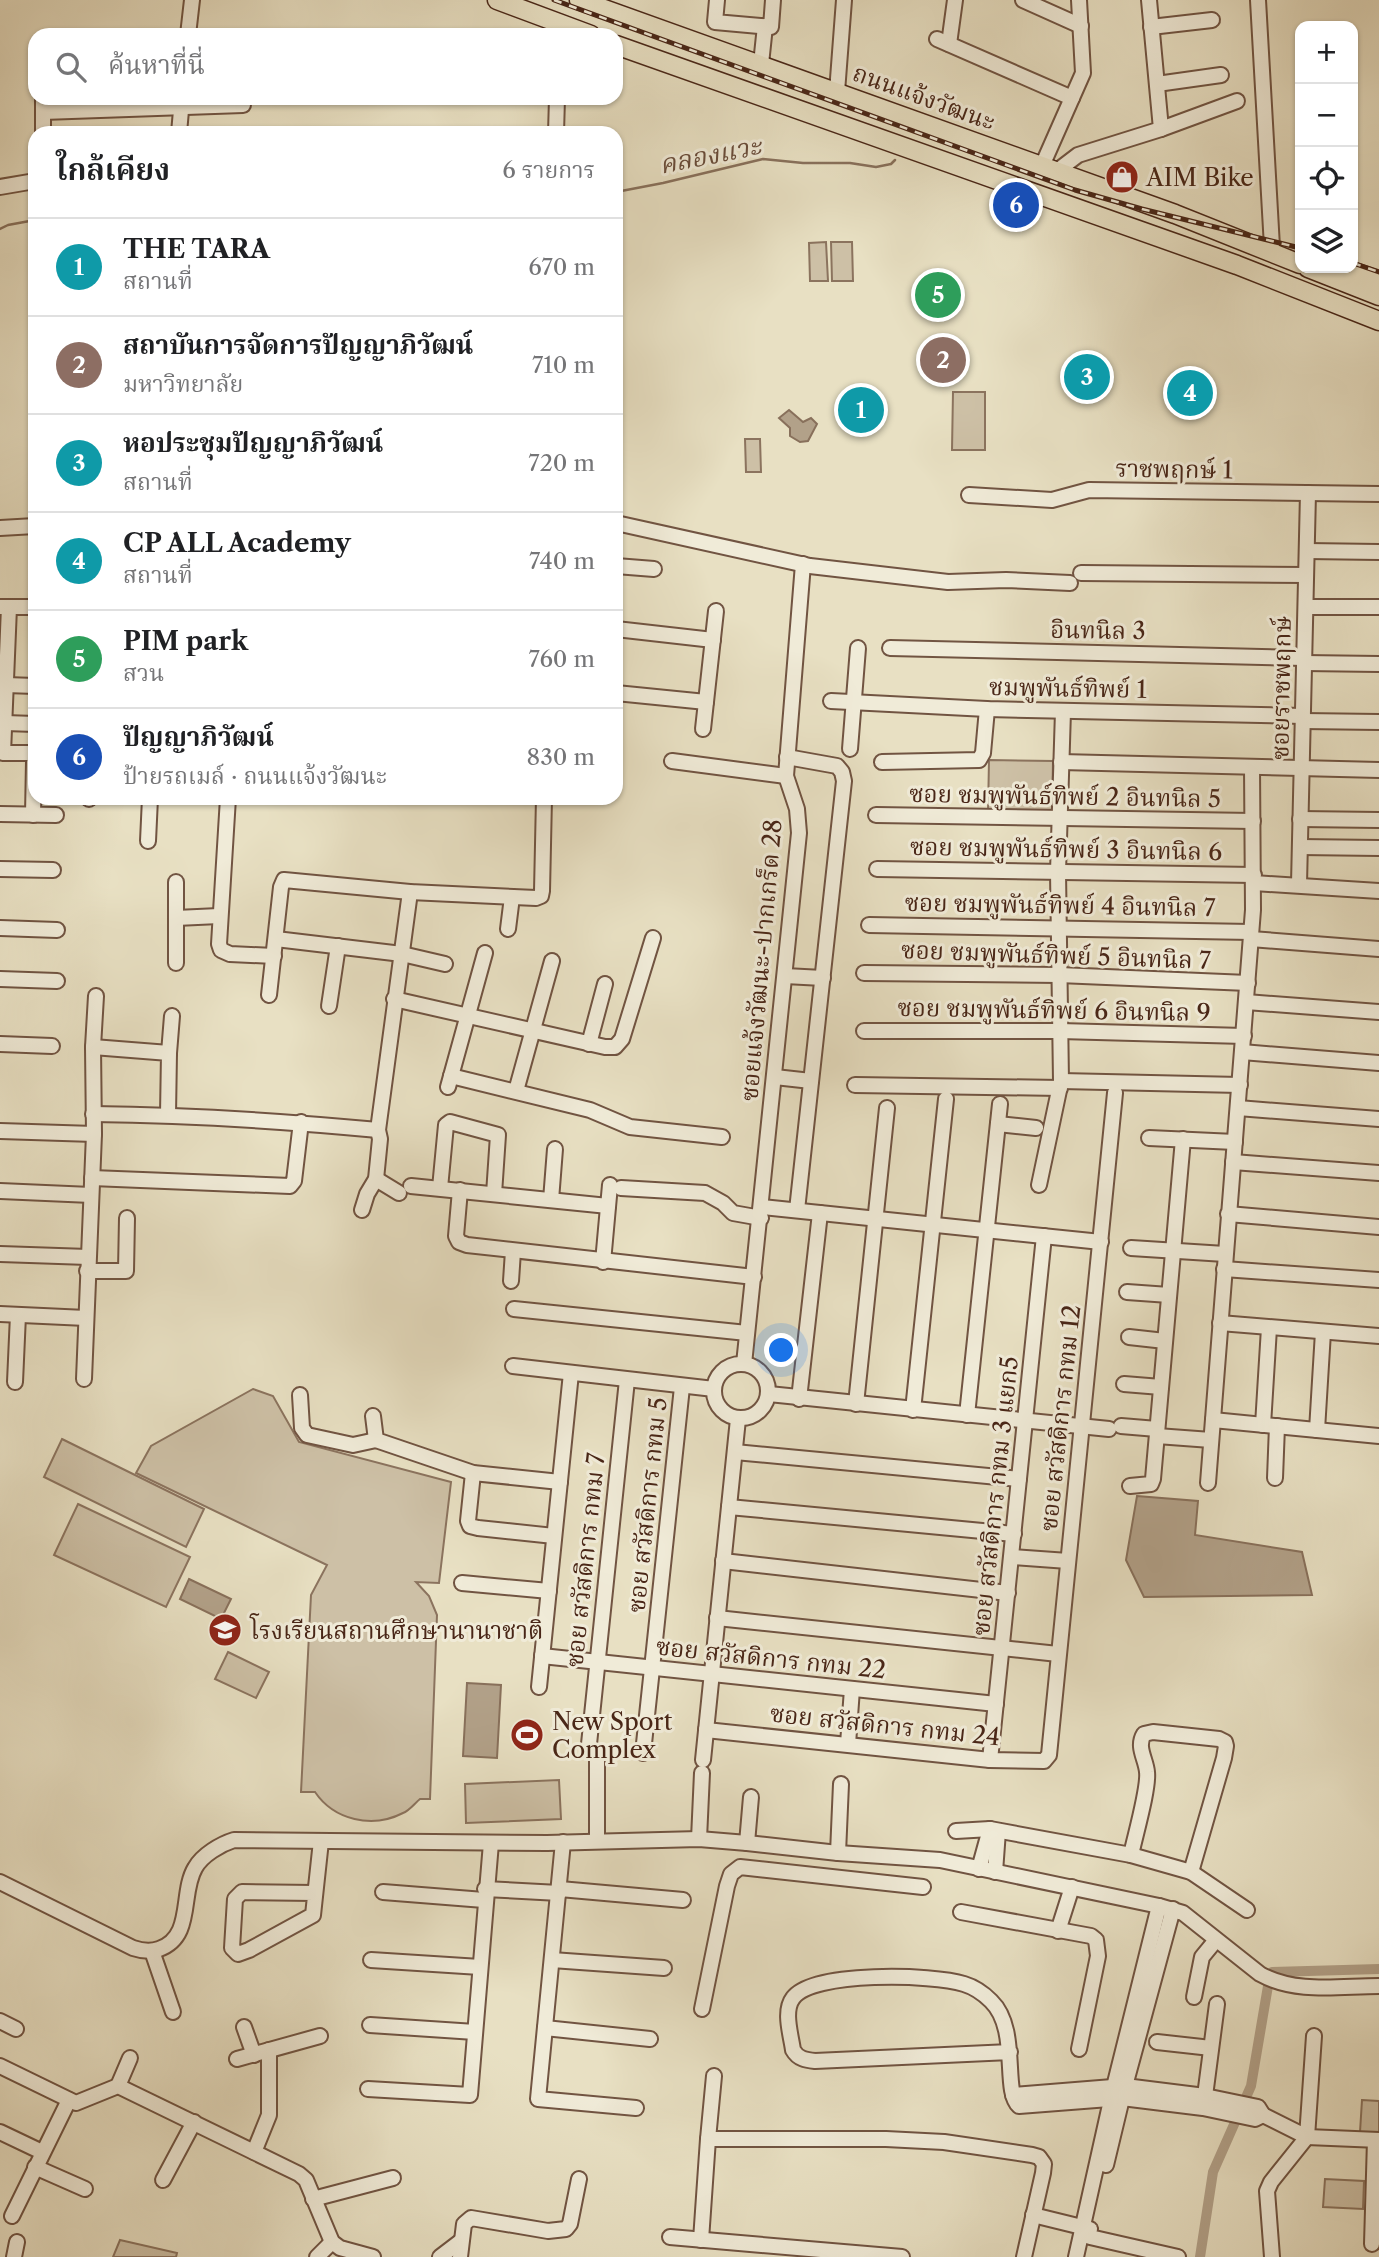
<!DOCTYPE html>
<html lang="th">
<head>
<meta charset="utf-8">
<style>
	:root { --surface:#fff; --page:#f2f2f2; --text:#202124; --muted:#757577; --line:#e0e0e0; --accent:#8f2418 }
	body { margin:0; font-family:"Libre Caslon Text","Noto Serif Thai",serif; background:var(--page); color:var(--text) }
	.controls { position:absolute; right:21px; top:21px; display:grid; overflow:hidden; border-radius:14px; box-shadow:0 2px 5px #0004 }
	.controls button { width:63px; height:63px; display:grid; place-items:center; padding:0; border:0; border-bottom:2px solid var(--line); background:var(--surface); color:var(--text); font:35px sans-serif }
	.you { position:absolute; left:782px; top:1351px; width:24px; height:24px; margin:-18px; border:5px solid #fff; border-radius:50%; background:#1a73e8; box-shadow:0 0 0 10px #1a73e833 }
	.badge { display:grid; place-items:center; width:46px; height:46px; border-radius:50%; background:var(--accent); color:#fff; font-size:23px; font-weight:700 }
	.pin { position:absolute; translate:-50% -50%; border:4px solid #fff; box-shadow:0 2px 7px #0006 }
	.list { margin:0; padding:0; list-style:none }
	h2 { display:flex; justify-content:space-between; align-items:center; height:91px; margin:0; padding:0 28px; font-size:30px }
	h2 small { font-size:23px; font-weight:400; color:var(--muted) }
	.list li { display:grid; grid-template-columns:46px 1fr auto; gap:21px; align-items:center; box-sizing:border-box; height:98px; padding:0 28px; border-top:2px solid var(--line) }
	.list b { display:block; font-size:26px; white-space:nowrap }
	.list p { margin:0; font-size:23px; white-space:nowrap; color:var(--muted) }
	.list em { font-size:23px; font-style:normal; color:var(--muted) }
	.icon { flex:none; width:38px; height:38px; fill:none; stroke:currentColor; stroke-width:2; stroke-linecap:round; stroke-linejoin:round }
	.map { position:relative; flex:none; width:1379px; height:2257px; overflow:hidden }
	.search { position:absolute; background:var(--surface); box-shadow:0 2px 5px #0004; left:28px; top:28px; width:595px; height:77px; display:flex; align-items:center; gap:18px; box-sizing:border-box; padding:0 24px; border-radius:21px; color:var(--muted); font-size:26px }
	.panel { position:absolute; background:var(--surface); box-shadow:0 2px 5px #0004; left:28px; top:126px; width:595px; height:679px; border-radius:21px }
	.map>svg:first-child { display:block }
</style>
</head>
<body>
<div class="map">
<svg width="1379" height="2257" viewBox="0 0 1379 2257">
	<rect width="100%" height="100%" fill="#e8e0c3"/>
	<filter id="stains"><feTurbulence type="fractalNoise" baseFrequency=".00286" numOctaves="4"/><feColorMatrix values="0 0 0 0 .2 0 0 0 0 .09 0 0 0 0 .02 0 0 0 .5 -.17"/></filter>
	<radialGradient id="worn" r=".72"><stop offset=".6" stop-color="#630" stop-opacity="0"/><stop offset="1" stop-color="#630" stop-opacity=".3"/></radialGradient>
	<!-- green -->
	<g fill="#cdc0a6" stroke="#8b735e" stroke-width="2">
		<polygon points="826,242 828,281 810,281 809,243"/>
		<polygon points="831,242 852,242 853,281 832,281"/>
		<polygon points="953,392 985,392 985,450 952,450"/>
		<polygon points="745,439 760,439 761,472 746,472"/>
		<polygon points="989,760 1053,761 1052,813 988,812"/>
		<path d="M253,1389L273,1396L299,1442L451,1482L439,1583L416,1582L429,1596L437,1615L430,1799H420C415,1803 409,1811 403,1813C372,1829 334,1820 315,1792H301L311,1595L327,1565L136,1473L151,1446Z"/>
		<polygon points="62,1439 204,1509 186,1547 44,1477"/>
		<polygon points="78,1504 190,1557 166,1607 54,1555"/>
		<polygon points="228,1652 269,1672 256,1698 215,1679"/>
		<polygon points="559,1780 561,1819 466,1823 465,1784"/>
		<polygon points="1362,2100 1379,2101 1379,2133 1360,2132"/>
		<polygon points="1325,2179 1364,2181 1363,2209 1323,2207"/>
		<polygon points="120,2240 177,2253 176,2257 113,2257"/>
	</g>
	<!-- water -->
	<g fill="#b2a189" stroke="#88705b" stroke-width="2">
		<polygon points="789,410 803,422 811,418 817,424 808,441 800,442 790,436 790,428 779,418"/>
		<polygon points="1137,1496 1198,1501 1195,1535 1302,1552 1312,1595 1144,1597 1126,1560"/>
		<polygon points="189,1579 231,1599 221,1619 180,1599"/>
		<polygon points="467,1683 501,1685 497,1758 463,1756"/>
	</g>
	<g fill="none" stroke-linecap="round" stroke-linejoin="round">
		<!-- stream -->
		<g stroke="#88705b" stroke-width="2.5">
			<polyline points="616,192 663,183 763,159 803,163 850,163 876,167 891,164 895,160"/>
			<polyline points="0,229 8,225 35,220"/>
		</g>
		<!-- canal -->
		<g stroke="#b2a189" stroke-width="10">
			<polyline points="1272,1972 1379,1969"/>
			<polyline points="1200,2257 1213,2172 1251,2086 1268,1986"/>
		</g>
		<defs>
			<g id="minor">
				<polyline points="717,0 715,22 771,27 773,0"/>
				<polyline points="1023,0 1081,26"/>
				<polyline points="1258,0 1272,247"/>
				<polyline points="1151,27 1212,20"/>
				<polyline points="188,35 192,0"/>
				<polyline points="937,39 1072,98"/>
				<polyline points="949,44 955,0"/>
				<polyline points="761,64 765,26"/>
				<polyline points="1157,84 1221,75"/>
				<polyline points="837,92 844,0"/>
				<polyline points="43,98 43,133"/>
				<polyline points="43,112 243,105"/>
				<polyline points="1161,129 1237,101"/>
				<polyline points="179,133 182,99"/>
				<polyline points="556,133 557,98"/>
				<polyline points="1042,166 1083,73 1079,0"/>
				<polyline points="1057,171 1078,155 1161,129 1149,0"/>
				<polyline points="0,187 35,181"/>
				<polyline points="969,495 1052,500 1089,490 1379,494"/>
				<polyline points="616,523 810,566 948,582 1006,580 1070,583"/>
				<polyline points="0,528 35,526"/>
				<polyline points="1307,551 1379,552"/>
				<polyline points="616,566 654,569"/>
				<polyline points="1081,573 1306,575"/>
				<polyline points="1,607 35,607"/>
				<polyline points="9,607 3,753 35,753"/>
				<polyline points="1306,607 1379,607"/>
				<polyline points="616,629 713,640"/>
				<polyline points="890,648 1304,658"/>
				<polyline points="1304,663 1379,664"/>
				<polyline points="6,685 35,686"/>
				<polyline points="616,693 706,702"/>
				<polyline points="831,701 987,709 1303,716"/>
				<polyline points="1303,721 1379,722"/>
				<polyline points="5,723 35,724"/>
				<polyline points="703,729 716,611"/>
				<polyline points="850,749 858,648"/>
				<polyline points="787,757 837,766 842,772 844,781 797,1210"/>
				<polyline points="672,761 786,776"/>
				<polyline points="882,762 979,760 983,753 987,709"/>
				<polyline points="1061,762 1379,770"/>
				<polyline points="228,798 219,944 221,950 230,954 274,956"/>
				<polyline points="89,799 89,798"/>
				<polyline points="0,814 56,815"/>
				<polyline points="33,815 34,762"/>
				<polyline points="876,815 1253,821"/>
				<polyline points="1300,819 1379,820"/>
				<polyline points="148,841 150,798"/>
				<polyline points="1300,847 1379,848"/>
				<polyline points="0,869 53,870"/>
				<polyline points="877,869 1254,875"/>
				<polyline points="176,882 176,963"/>
				<polyline points="1254,883 1379,891"/>
				<polyline points="1299,884 1308,493"/>
				<polyline points="176,918 219,916"/>
				<polyline points="869,925 1251,932"/>
				<polyline points="0,928 57,930"/>
				<polyline points="508,929 512,897"/>
				<polyline points="276,939 402,954 445,964"/>
				<polyline points="1251,939 1379,949"/>
				<polyline points="864,973 1059,975 1248,983"/>
				<polyline points="785,976 823,978"/>
				<polyline points="0,979 57,981"/>
				<polyline points="269,995 281,887 284,880 410,892 536,898 541,896 542,891 544,798"/>
				<polyline points="394,999 605,1047 615,1047 622,1039 653,938"/>
				<polyline points="1246,1002 1379,1012"/>
				<polyline points="329,1006 338,946"/>
				<polyline points="864,1031 1060,1031 1244,1036"/>
				<polyline points="0,1044 52,1046"/>
				<polyline points="589,1044 605,984"/>
				<polyline points="93,1047 169,1053 168,1114"/>
				<polyline points="1242,1052 1379,1063"/>
				<polyline points="169,1053 172,1016"/>
				<polyline points="451,1076 590,1110 630,1127 722,1137"/>
				<polyline points="775,1077 811,1081"/>
				<polyline points="1061,1081 1240,1085"/>
				<polyline points="855,1085 1060,1088"/>
				<polyline points="448,1087 485,953"/>
				<polyline points="516,1091 552,961"/>
				<polyline points="1238,1108 1379,1119"/>
				<path d="M93,1114C188,1115 283,1121 378,1130"/>
				<polyline points="998,1124 1036,1128"/>
				<polyline points="0,1131 94,1134"/>
				<polyline points="1149,1138 1235,1142"/>
				<polyline points="1233,1162 1379,1173"/>
				<polyline points="92,1178 290,1186 294,1181 301,1122"/>
				<polyline points="376,1179 399,1193"/>
				<polyline points="1039,1185 1061,1081 1058,872 1063,711"/>
				<polyline points="411,1186 608,1206"/>
				<polyline points="440,1188 446,1125 450,1122 498,1135 494,1194"/>
				<polyline points="621,1188 705,1193 723,1203 733,1213 761,1218"/>
				<polyline points="460,1190 456,1236 459,1242 467,1245 754,1277"/>
				<polyline points="0,1191 91,1195"/>
				<polyline points="551,1200 555,1149"/>
				<polyline points="762,1207 1101,1242"/>
				<polyline points="362,1210 367,1194 376,1179 380,1139 378,1130 410,892"/>
				<polyline points="1228,1214 1379,1227"/>
				<polyline points="1131,1248 1225,1254"/>
				<polyline points="0,1254 88,1257"/>
				<polyline points="603,1262 610,1185"/>
				<polyline points="1224,1269 1379,1280"/>
				<polyline points="87,1271 126,1271 127,1218"/>
				<polyline points="511,1281 513,1251"/>
				<polyline points="1127,1292 1169,1295"/>
				<polyline points="514,1309 747,1333"/>
				<polyline points="0,1314 86,1318"/>
				<polyline points="1220,1323 1379,1336"/>
				<polyline points="1129,1337 1165,1341"/>
				<polyline points="744,1364 799,833 797,809 786,776 803,564"/>
				<circle cx="741" cy="1391" r="27"/>
				<polyline points="513,1366 714,1389"/>
				<polyline points="84,1379 94,1134 93,1047 96,996"/>
				<polyline points="15,1382 18,1315"/>
				<polyline points="1124,1384 1161,1387"/>
				<polyline points="769,1394 1109,1429"/>
				<polyline points="300,1395 302,1428 307,1435 353,1445 376,1440"/>
				<polyline points="799,1399 820,1213"/>
				<polyline points="856,1404 887,1108"/>
				<polyline points="913,1410 946,1099"/>
				<polyline points="967,1415 1000,1104"/>
				<polyline points="373,1416 376,1440 473,1473 560,1482"/>
				<polyline points="1213,1420 1379,1436"/>
				<polyline points="1263,1425 1269,1328"/>
				<polyline points="1121,1426 1157,1429"/>
				<polyline points="1317,1430 1323,1332"/>
				<polyline points="1157,1436 1211,1440"/>
				<polyline points="735,1452 1019,1479"/>
				<polyline points="473,1473 468,1521 470,1526 478,1528 554,1536"/>
				<polyline points="1275,1478 1277,1426"/>
				<polyline points="1208,1483 1253,910 1252,767"/>
				<polyline points="1130,1486 1151,1484 1153,1479 1183,1139"/>
				<polyline points="729,1507 1014,1534"/>
				<polyline points="1012,1557 1068,1561"/>
				<polyline points="723,1561 1008,1593"/>
				<polyline points="462,1583 549,1591"/>
				<polyline points="717,1618 1058,1654"/>
				<polyline points="542,1656 996,1704"/>
				<polyline points="539,1687 571,1373"/>
				<polyline points="706,1730 990,1760 1044,1761 1049,1755 1115,1093"/>
				<polyline points="589,1744 627,1380"/>
				<polyline points="848,1744 852,1689"/>
				<polyline points="643,1753 682,1387"/>
				<polyline points="703,1760 738,1419"/>
				<polyline points="990,1760 1044,1236"/>
				<polyline points="956,1831 990,1829 1131,1855 1191,1872 1247,1910"/>
				<polyline points="699,1839 702,1773"/>
				<polyline points="597,1840 597,1760"/>
				<polyline points="563,1842 538,2099 636,2108"/>
				<polyline points="747,1843 751,1797"/>
				<polyline points="838,1853 841,1784"/>
				<path d="M1131,1855C1135,1836 1149,1788 1147,1772C1146,1759 1136,1747 1144,1734L1153,1732L1219,1739L1225,1742L1226,1746L1224,1758L1191,1872"/>
				<polyline points="979,1869 990,1829"/>
				<polyline points="995,1872 998,1831"/>
				<path d="M0,1882L133,1948C142,1951 150,1952 159,1949C194,1937 180,1893 195,1868C202,1855 221,1844 234,1840L547,1843L699,1839L747,1843L838,1853L940,1860L1159,1906L1183,1913L1260,1974C1296,1994 1339,1986 1379,1986"/>
				<polyline points="485,1889 559,1893"/>
				<polyline points="560,1889 683,1900"/>
				<polyline points="383,1892 484,1900"/>
				<polyline points="314,1893 242,1892 235,1899 232,1948 238,1954 249,1950 313,1915 321,1841"/>
				<polyline points="961,1912 1091,1936 1096,1940 1098,1956 1079,2049"/>
				<polyline points="1058,1931 1072,1887"/>
				<polyline points="152,1951 173,2012"/>
				<polyline points="371,1960 480,1967"/>
				<polyline points="552,1960 664,1968"/>
				<polyline points="1194,1997 1202,1957 1216,1940"/>
				<polyline points="702,2009 727,1886 731,1874 740,1867 923,1887"/>
				<polyline points="0,2021 16,2029"/>
				<polyline points="370,2025 475,2032"/>
				<polyline points="244,2027 254,2055"/>
				<polyline points="545,2028 650,2039"/>
				<polyline points="1157,2042 1211,2048"/>
				<path d="M1010,2052L815,2061C806,2060 798,2059 793,2050C791,2035 783,2011 793,1998C812,1971 933,1974 964,1984C974,1987 983,1993 991,2001C1020,2029 1002,2091 1019,2106L1122,2098L1203,2108L1255,2119L1263,2115"/>
				<polyline points="237,2059 320,2036"/>
				<polyline points="0,2066 76,2103 118,2086 299,2174 306,2180 332,2242 340,2248 373,2257"/>
				<polyline points="714,2076 708,2139 886,2139 944,2142 1032,2155 1039,2157 1044,2164 1043,2173 1024,2257"/>
				<polyline points="118,2086 130,2058"/>
				<polyline points="368,2089 470,2095 491,1843"/>
				<polyline points="1013,2095 1125,2086 1205,2096 1258,2107 1263,2115 1307,2137 1379,2140"/>
				<polyline points="1205,2096 1217,2004"/>
				<polyline points="0,2132 42,2152"/>
				<polyline points="254,2152 269,2115 269,2050"/>
				<polyline points="1106,2165 1125,2086 1173,1909"/>
				<polyline points="35,2167 85,2189"/>
				<polyline points="163,2180 194,2122"/>
				<polyline points="313,2199 393,2178"/>
				<polyline points="1033,2215 1090,2229"/>
				<polyline points="12,2216 69,2100"/>
				<polyline points="670,2237 902,2257"/>
				<polyline points="1090,2237 1178,2257"/>
				<polyline points="701,2240 708,2139"/>
				<polyline points="1372,2244 1375,2140"/>
				<polyline points="14,2257 17,2242"/>
				<polyline points="317,2257 332,2242"/>
				<polyline points="440,2257 461,2241"/>
				<polyline points="460,2257 464,2224 471,2218 548,2231 566,2229 570,2224 579,2179"/>
				<polyline points="1076,2257 1114,2087 1159,1906"/>
				<polyline points="1272,2257 1267,2191 1271,2182 1307,2137 1314,2036"/>
			</g>
			<g id="major">
				<polyline points="497,0 591,35"/>
				<polyline points="579,0 1175,214 1300,264"/>
				<polyline points="616,45 1237,265 1379,321"/>
				<polyline points="1308,268 1379,296"/>
				<polyline points="1342,268 1379,281"/>
			</g>
		</defs>
		<!-- minor casing -->
		<use href="#minor" stroke="#715442" stroke-width="18"/>
		<!-- major casing -->
		<use href="#major" stroke="#492617" stroke-width="21"/>
		<!-- minor -->
		<use href="#minor" stroke="#f0ebd8" stroke-width="14"/>
		<!-- major -->
		<use href="#major" stroke="#e8e0c3" stroke-width="18"/>
		<defs>
			<g id="rail">
				<polyline points="554,0 1075,190 1142,209 1300,248"/>
				<polyline points="1353,263 1379,272"/>
			</g>
		</defs>
		<!-- rail casing -->
		<use href="#rail" stroke="#492617" stroke-width="5"/>
		<!-- rail -->
		<use href="#rail" stroke="#f0ebd8" stroke-width="2.5" stroke-dasharray="8" stroke-linecap="butt"/>
	</g>
	<!-- icons -->
	<defs>
		<symbol id="shop-disc" viewBox="-11 -11 22 22"><circle r="9.5" fill="#8f2418" stroke="#f0ebd8"/><path d="M-5-2.5h2.3a2.7 3.5 0 0 1 5.4 0H5L5.5 6h-11ZM-1.5-2.5h3a1.5 2.3 0 0 0-3 0Z" fill="#fff"/></symbol>
		<symbol id="school-disc" viewBox="-11 -11 22 22"><circle r="9.5" fill="#8f2418" stroke="#f0ebd8"/><path d="M0-5L7-2L0 1L-7-2ZM-4 1L0 2.5L4 1V4Q0 6-4 4Z" fill="#fff"/></symbol>
		<symbol id="stadium-disc" viewBox="-11 -11 22 22"><circle r="9.5" fill="#8f2418" stroke="#f0ebd8"/><path d="M0-5a6.5 5 0 1 0 0 10a6.5 5 0 1 0 0-10ZM-3.5-1.8h7v3.6h-7Z" fill="#fff"/></symbol>
	</defs>
	<g fill-rule="evenodd">
		<use href="#shop-disc" x="1103" y="158" width="38" height="38"/>
		<use href="#school-disc" x="206" y="1611" width="38" height="38"/>
		<use href="#stadium-disc" x="508" y="1716" width="38" height="38"/>
	</g>
	<g text-anchor="middle" dominant-baseline="central" stroke-width="6" stroke-linejoin="round" paint-order="stroke">
		<!-- street labels -->
		<g font-size="24" fill="#492617" stroke="#f0ebd8">
			<text transform="translate(924 97) rotate(20)">ถนนแจ้งวัฒนะ</text>
			<text transform="translate(1174 469) rotate(1)">ราชพฤกษ์ 1</text>
			<text transform="translate(1098 630) rotate(1)">อินทนิล 3</text>
			<text transform="translate(1068 688) rotate(1)">ชมพูพันธ์ทิพย์ 1</text>
			<text transform="translate(1281 688) rotate(-89)">ซอยราชพฤกษ์</text>
			<text transform="translate(1065 796) rotate(1)">ซอย ชมพูพันธ์ทิพย์ 2 อินทนิล 5</text>
			<text transform="translate(1066 849) rotate(1)">ซอย ชมพูพันธ์ทิพย์ 3 อินทนิล 6</text>
			<text transform="translate(1060 905) rotate(1)">ซอย ชมพูพันธ์ทิพย์ 4 อินทนิล 7</text>
			<text transform="translate(1056 955) rotate(2)">ซอย ชมพูพันธ์ทิพย์ 5 อินทนิล 7</text>
			<text transform="translate(761 960) rotate(-85)">ซอยแจ้งวัฒนะ-ปากเกร็ด 28</text>
			<text transform="translate(1054 1010) rotate(1)">ซอย ชมพูพันธ์ทิพย์ 6 อินทนิล 9</text>
			<text transform="translate(1060 1418) rotate(-84)">ซอย สวัสดิการ กทม 12</text>
			<text transform="translate(995 1496) rotate(-84)">ซอย สวัสดิการ กทม 3 แยก5</text>
			<text transform="translate(647 1505) rotate(-84)">ซอย สวัสดิการ กทม 5</text>
			<text transform="translate(585 1560) rotate(-84)">ซอย สวัสดิการ กทม 7</text>
			<text transform="translate(771 1658) rotate(6)">ซอย สวัสดิการ กทม 22</text>
			<text transform="translate(885 1725) rotate(6)">ซอย สวัสดิการ กทม 24</text>
		</g>
		<!-- poi labels -->
		<g font-size="24" fill="#492617" stroke="#f0ebd8" text-anchor="start">
			<text x="1146" y="177">AIM Bike</text>
			<text x="250" y="1630">โรงเรียนสถานศึกษานานาชาติ</text>
			<text x="552" y="1721">New Sport<tspan x="552" dy="28">Complex</tspan></text>
		</g>
		<!-- water labels -->
		<g font-size="26" font-style="italic" fill="#684b39" stroke="#f0ebd8">
			<text transform="translate(710 155) rotate(-11)">คลองแวะ</text>
		</g>
	</g>
	<rect width="100%" height="100%" filter="url(#stains)"/>
	<rect width="100%" height="100%" fill="url(#worn)"/>
</svg>
<div class="controls">
<button>+</button>
<button>−</button>
<button><svg class="icon" aria-label="locate" viewBox="0 0 24 24"><circle cx="12" cy="12" r="6"/><path d="M12 2v4M12 18v4M2 12h4M18 12h4"/></svg></button>
<button><svg class="icon" aria-label="layers" viewBox="0 0 24 24"><path d="M12 4l9 5-9 5-9-5zM3 14l9 5 9-5"/></svg></button>
</div>
<div class="you"></div>
<div class="pin badge" style="left:861px;top:410px;background:#0f9aa8">1</div>
<div class="pin badge" style="left:943px;top:360px;background:#8d6e63">2</div>
<div class="pin badge" style="left:1087px;top:377px;background:#0f9aa8">3</div>
<div class="pin badge" style="left:1190px;top:393px;background:#0f9aa8">4</div>
<div class="pin badge" style="left:938px;top:295px;background:#2e9e5b">5</div>
<div class="pin badge" style="left:1016px;top:205px;background:#1a4fb4">6</div>
<div class="search"><svg class="icon" aria-label="search" viewBox="0 0 24 24"><circle cx="10" cy="10" r="6"/><path d="M15 15l6 6"/></svg>ค้นหาที่นี่</div>
<section class="panel">
<h2>ใกล้เคียง<small>6 รายการ</small></h2>
<ul class="list">
<li><span class="badge" style="background:#0f9aa8">1</span><div><b>THE TARA</b><p>สถานที่</p></div><em>670 m</em></li>
<li><span class="badge" style="background:#8d6e63">2</span><div><b>สถาบันการจัดการปัญญาภิวัฒน์</b><p>มหาวิทยาลัย</p></div><em>710 m</em></li>
<li><span class="badge" style="background:#0f9aa8">3</span><div><b>หอประชุมปัญญาภิวัฒน์</b><p>สถานที่</p></div><em>720 m</em></li>
<li><span class="badge" style="background:#0f9aa8">4</span><div><b>CP ALL Academy</b><p>สถานที่</p></div><em>740 m</em></li>
<li><span class="badge" style="background:#2e9e5b">5</span><div><b>PIM park</b><p>สวน</p></div><em>760 m</em></li>
<li><span class="badge" style="background:#1a4fb4">6</span><div><b>ปัญญาภิวัฒน์</b><p>ป้ายรถเมล์ · ถนนแจ้งวัฒนะ</p></div><em>830 m</em></li>
</ul>
</section>
</div>
</body>
</html>
